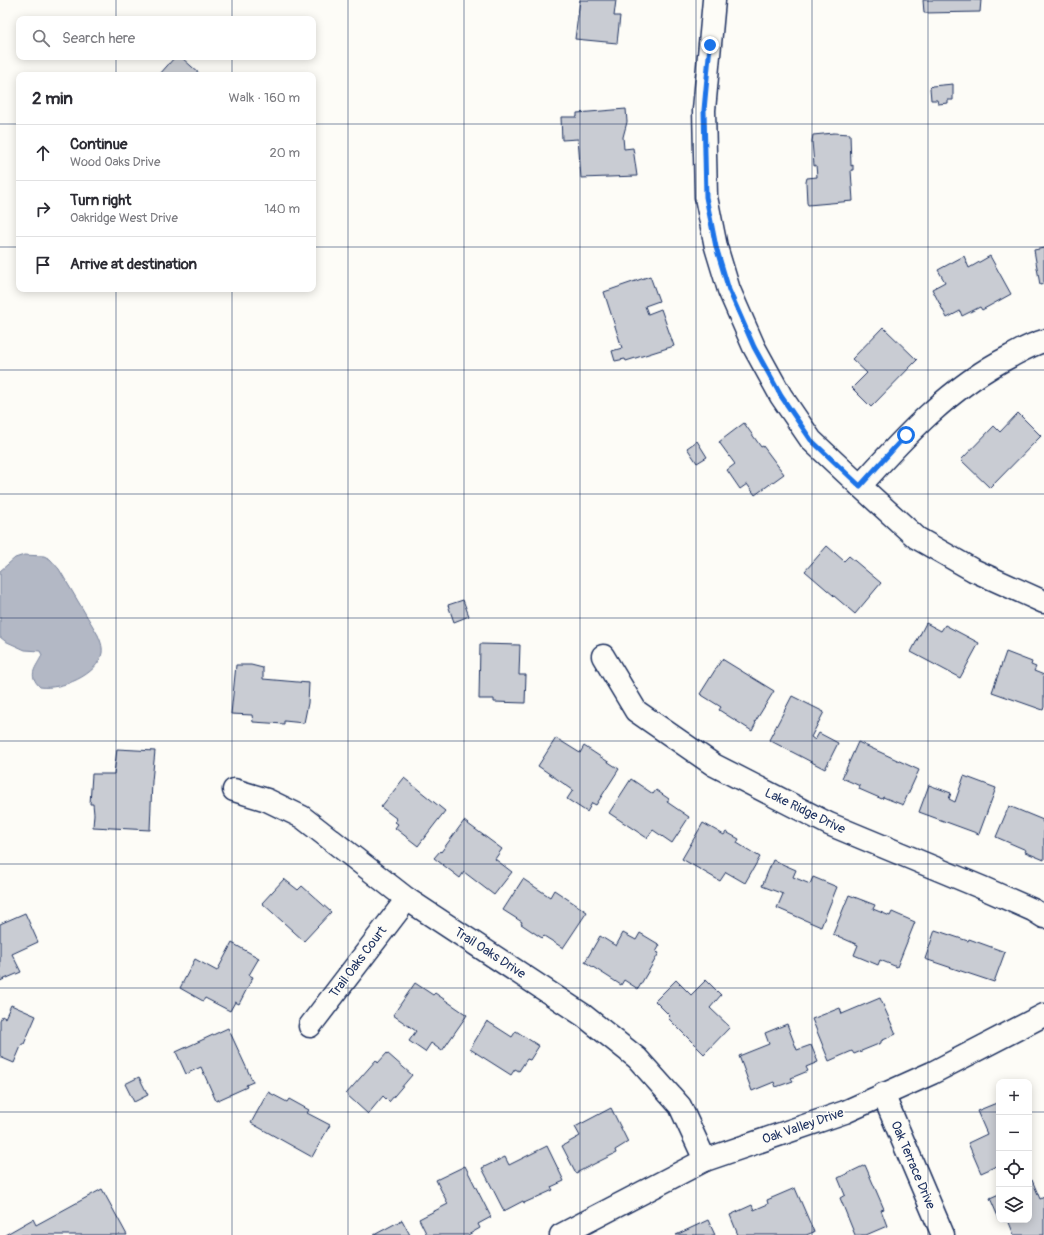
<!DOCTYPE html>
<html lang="en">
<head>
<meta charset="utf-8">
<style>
	:root { --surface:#fff; --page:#f2f2f3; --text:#2b2b33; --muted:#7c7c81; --line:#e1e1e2 }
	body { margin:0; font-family:Pangolin,sans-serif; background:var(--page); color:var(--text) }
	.controls { position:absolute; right:12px; bottom:12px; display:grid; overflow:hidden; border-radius:8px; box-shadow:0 2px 10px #0003 }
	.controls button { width:36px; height:36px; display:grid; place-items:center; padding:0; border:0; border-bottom:1px solid var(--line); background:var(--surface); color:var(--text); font:20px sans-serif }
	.stop { position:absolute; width:12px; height:12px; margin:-9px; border:3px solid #1a73e8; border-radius:50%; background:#fff }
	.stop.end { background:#1a73e8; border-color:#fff; box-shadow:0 1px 4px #0008 }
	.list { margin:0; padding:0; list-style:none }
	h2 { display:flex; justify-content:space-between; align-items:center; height:52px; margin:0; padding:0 16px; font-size:17px }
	h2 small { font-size:13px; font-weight:400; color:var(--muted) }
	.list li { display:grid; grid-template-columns:26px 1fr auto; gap:12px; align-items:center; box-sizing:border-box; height:56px; padding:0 16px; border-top:1px solid var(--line) }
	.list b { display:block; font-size:15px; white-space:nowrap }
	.list p { margin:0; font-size:13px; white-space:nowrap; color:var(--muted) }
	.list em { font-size:13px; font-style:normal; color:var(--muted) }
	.icon { flex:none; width:22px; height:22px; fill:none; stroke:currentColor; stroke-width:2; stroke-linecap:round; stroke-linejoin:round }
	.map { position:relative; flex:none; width:1044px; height:1235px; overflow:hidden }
	.search { position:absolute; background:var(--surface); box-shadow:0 2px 10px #0003; left:16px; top:16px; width:300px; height:44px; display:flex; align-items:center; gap:10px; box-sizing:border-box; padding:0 14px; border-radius:8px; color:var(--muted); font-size:15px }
	.panel { position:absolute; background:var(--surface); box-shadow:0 2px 10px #0003; left:16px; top:72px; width:300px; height:220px; border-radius:8px }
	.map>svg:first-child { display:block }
</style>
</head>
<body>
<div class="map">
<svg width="1044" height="1235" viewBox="0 0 1044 1235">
	<rect width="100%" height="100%" fill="#fdfcf7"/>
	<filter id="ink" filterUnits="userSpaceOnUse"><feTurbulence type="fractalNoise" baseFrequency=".025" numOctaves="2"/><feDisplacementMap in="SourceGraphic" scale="8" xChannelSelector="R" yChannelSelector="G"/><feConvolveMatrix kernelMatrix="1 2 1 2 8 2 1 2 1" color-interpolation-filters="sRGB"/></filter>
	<g filter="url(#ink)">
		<!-- water -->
		<path fill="#b3b8c5" stroke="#76819c" d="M24,555L44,556L50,559L59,569L98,635C100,640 103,646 102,653C98,675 61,690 40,687C27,674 36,668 42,655L40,651L25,650L5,641L0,637V571L15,558Z"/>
		<!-- building -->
		<g fill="#c9ccd3" stroke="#1b2f5e">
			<polygon points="580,0 616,0 614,16 620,16 617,43 575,39"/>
			<polygon points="923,0 981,0 980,12 924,13"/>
			<polygon points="175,57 181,57 201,75 159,75"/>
			<polygon points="953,84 953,100 948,100 948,103 938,104 937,100 931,100 930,88 932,86"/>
			<polygon points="626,109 627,122 623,137 624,149 633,148 637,176 581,178 578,139 562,140 561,117 577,117 577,113"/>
			<polygon points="834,133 850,134 851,166 853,165 853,170 851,170 853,201 808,205 807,203 806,182 807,178 817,177 816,165 814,166 812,141 813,135"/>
			<polygon points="1044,248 1044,284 1040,285 1034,250"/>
			<polygon points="964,256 969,268 990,256 1011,294 982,310 980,307 962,316 960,311 947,318 932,289 945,282 938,270"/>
			<polygon points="650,276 659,301 645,306 648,314 661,309 674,346 626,361 625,359 615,361 612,351 622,348 604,292"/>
			<polygon points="883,327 917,360 871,407 852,388 867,373 852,359"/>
			<polygon points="1018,413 1041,436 990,488 961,460 994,426 1000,432"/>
			<polygon points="744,423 761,447 763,446 784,474 755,495 747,484 740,489 727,470 735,464 719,442"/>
			<polygon points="697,441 707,457 697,463 687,448"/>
			<polygon points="827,546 844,561 849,556 881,583 855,614 805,571"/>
			<polygon points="463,600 469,616 454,622 448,605"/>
			<polygon points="926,623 941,631 945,625 979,643 960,678 911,652"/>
			<polygon points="480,644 520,645 519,675 526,675 525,703 494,702 494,699 479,699"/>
			<polygon points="1006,652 1032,662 1031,665 1036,667 1034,671 1044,675 1044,707 1043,710 992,692"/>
			<polygon points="722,659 774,691 755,722 756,723 752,731 719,710 721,707 700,694"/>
			<polygon points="236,665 251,665 263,668 263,679 309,683 308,703 304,723 284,721 284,724 253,722 252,715 231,714"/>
			<polygon points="792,696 824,712 811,737 815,740 819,733 838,743 825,769 769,740"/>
			<polygon points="556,738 580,753 584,746 619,769 596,805 592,803 587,812 567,799 573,790 538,766"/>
			<polygon points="858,742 919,770 903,805 883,797 882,799 859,789 860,786 842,778"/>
			<polygon points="117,749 155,751 152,781 150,830 93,827 94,814 93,804 90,804 92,774 114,774"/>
			<polygon points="964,776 996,788 979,834 919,812 929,785 951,793 949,799 955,802"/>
			<polygon points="404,778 445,811 418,846 395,828 398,824 395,822 397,819 381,807"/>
			<polygon points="631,779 653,794 656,790 669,799 667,802 689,817 672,843 653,830 647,838 609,813"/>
			<polygon points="1009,806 1043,820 1042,822 1044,823 1044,860 1025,852 1026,850 996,837"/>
			<polygon points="464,821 502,849 495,859 512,872 494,895 464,872 460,878 434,858 440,851 441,852"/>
			<polygon points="703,823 724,835 726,832 739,839 737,843 760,857 745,883 726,872 720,881 682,859"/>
			<polygon points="773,860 796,870 793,877 810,884 813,877 837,887 821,927 777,908 783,894 762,886"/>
			<polygon points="284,879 298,890 302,886 331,912 304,941 262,903"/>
			<polygon points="523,879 550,897 554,890 587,912 563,948 544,936 542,938 521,924 522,922 503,910"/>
			<polygon points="849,895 875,905 873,909 890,916 892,912 915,922 897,967 880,960 878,965 854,955 858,945 833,934"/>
			<polygon points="25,913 38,942 12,954 21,972 0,981 0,924"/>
			<polygon points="935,930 968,941 969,939 1005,952 994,982 925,959"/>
			<polygon points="623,933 636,940 640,933 660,945 656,952 659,953 638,989 624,980 621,985 585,962 600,936 616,946"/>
			<polygon points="232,943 259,958 249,975 253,977 239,1004 235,1002 230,1011 205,998 203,1001 180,988 195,959 217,971"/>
			<polygon points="676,980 691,995 706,980 721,995 710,1008 730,1027 704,1054 668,1018 670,1016 655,1001"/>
			<polygon points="415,983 433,995 435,993 467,1015 442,1051 431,1043 425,1052 409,1041 416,1031 393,1015"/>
			<polygon points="880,998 896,1034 881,1041 881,1043 854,1054 852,1051 829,1061 812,1019 840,1008 842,1014"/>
			<polygon points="11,1005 36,1016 24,1044 22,1044 14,1063 0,1057 0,1020 2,1016 5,1018"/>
			<polygon points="487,1021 512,1037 516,1031 539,1046 530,1060 527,1059 519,1071 515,1069 511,1075 470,1049"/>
			<polygon points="787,1024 797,1050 811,1045 818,1062 806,1067 808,1071 791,1078 793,1081 776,1087 774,1082 752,1091 739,1056 769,1044 765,1033"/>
			<polygon points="228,1028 253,1082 246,1085 247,1087 216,1101 201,1067 186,1074 176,1052"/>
			<polygon points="387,1053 412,1075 389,1102 383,1096 368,1114 346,1094 376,1060 378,1063"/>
			<polygon points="139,1077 148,1095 134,1102 125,1084"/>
			<polygon points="268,1092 287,1102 289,1099 309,1110 307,1113 330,1125 312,1157 251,1123"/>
			<polygon points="999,1102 999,1165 981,1173 968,1143 987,1134 977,1111"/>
			<polygon points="611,1108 628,1142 615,1150 616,1153 576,1173 562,1146 580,1136 575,1127"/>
			<polygon points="547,1146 564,1181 551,1187 553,1190 524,1203 523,1201 504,1211 482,1168 505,1157 509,1165"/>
			<polygon points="865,1165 884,1209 881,1210 887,1226 866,1235 855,1235 840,1198 845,1195 838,1178"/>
			<polygon points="465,1166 491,1217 478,1224 480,1228 468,1235 427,1235 419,1219 448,1204 436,1180"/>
			<polygon points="1032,1180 1040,1199 1044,1197 1044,1235 1014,1235 1008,1220 1029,1220 1029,1181"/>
			<polygon points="795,1188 814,1232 806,1235 738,1235 730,1215 752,1205 754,1210 768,1204 767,1200"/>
			<polygon points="102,1189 127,1235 5,1235 33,1219 36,1225"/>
			<polygon points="999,1194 999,1219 990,1198"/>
			<polygon points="402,1220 410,1235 374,1235"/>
			<polygon points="708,1220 715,1235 676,1235"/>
		</g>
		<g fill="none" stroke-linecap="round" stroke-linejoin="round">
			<defs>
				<g id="minor">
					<polyline points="714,0 704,110 706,197 716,247 729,290 754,347 781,396 811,440 860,486 917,538 973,570 1044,602"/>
					<path d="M860,486C904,437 951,386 1011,356C1022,350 1032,344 1044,341"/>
					<polyline points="603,656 636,711 714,765 829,824 983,888 1033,910 1044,917"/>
					<polyline points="234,790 267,800 302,817 407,899 583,1015 637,1058 680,1106 705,1160"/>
					<polyline points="310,1026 407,899"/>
					<polyline points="883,1094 943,1235"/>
					<polyline points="561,1235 705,1160 845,1112 932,1073 1044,1015"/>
				</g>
			</defs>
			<!-- minor casing -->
			<use href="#minor" stroke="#1b2f5e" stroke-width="25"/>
			<!-- minor -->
			<use href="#minor" stroke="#fdfcf7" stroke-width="22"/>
		</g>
	</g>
	<g fill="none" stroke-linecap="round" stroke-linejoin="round" filter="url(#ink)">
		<!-- route -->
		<polyline stroke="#1a73e8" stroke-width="5" points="710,45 704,110 706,197 716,247 729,290 754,347 781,396 811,440 860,486 906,435"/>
	</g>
	<!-- grid -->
	<path fill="none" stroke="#1b2f5e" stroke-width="1" stroke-opacity="0.55" d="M116,0V19M232,0V19M348,0V1235M464,0V1235M580,0V1235M696,0V1235M812,0V1235M928,0V1235M116,57V75M232,57V75M0,124H19M313,124H1044M0,247H19M313,247H1044M116,289V1235M232,289V1235M0,370H1044M0,494H1044M0,618H1044M0,741H1044M0,864H1044M0,988H1044M0,1112H999M1029,1112H1044"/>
	<g text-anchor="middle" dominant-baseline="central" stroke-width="3" stroke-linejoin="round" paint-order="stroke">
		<!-- street labels -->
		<g font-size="13" fill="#1b2f5e" stroke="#fdfcf7">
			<text transform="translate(805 811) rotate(26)">Lake Ridge Drive</text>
			<text transform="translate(490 953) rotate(33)">Trail Oaks Drive</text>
			<text transform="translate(358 962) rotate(-53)">Trail Oaks Court</text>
			<text transform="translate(803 1126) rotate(-19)">Oak Valley Drive</text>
			<text transform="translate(913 1165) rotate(67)">Oak Terrace Drive</text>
		</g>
	</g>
</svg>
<div class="controls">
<button>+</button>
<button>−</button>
<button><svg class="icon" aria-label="locate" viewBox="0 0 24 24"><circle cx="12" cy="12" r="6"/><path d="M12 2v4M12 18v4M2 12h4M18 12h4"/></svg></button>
<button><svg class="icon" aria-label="layers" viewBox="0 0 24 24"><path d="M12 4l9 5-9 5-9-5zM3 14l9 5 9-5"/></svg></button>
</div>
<div class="stop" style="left:906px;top:435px"></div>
<div class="stop end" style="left:710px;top:45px"></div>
<div class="search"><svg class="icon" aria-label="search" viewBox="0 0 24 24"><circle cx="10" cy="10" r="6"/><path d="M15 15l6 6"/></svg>Search here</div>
<section class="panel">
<h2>2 min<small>Walk · 160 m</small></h2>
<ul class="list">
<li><svg class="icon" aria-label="ahead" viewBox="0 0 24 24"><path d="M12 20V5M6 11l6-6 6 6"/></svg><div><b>Continue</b><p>Wood Oaks Drive</p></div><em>20 m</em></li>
<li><svg class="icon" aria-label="right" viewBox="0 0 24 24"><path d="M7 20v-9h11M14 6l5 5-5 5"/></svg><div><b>Turn right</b><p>Oakridge West Drive</p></div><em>140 m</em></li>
<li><svg class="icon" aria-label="arrive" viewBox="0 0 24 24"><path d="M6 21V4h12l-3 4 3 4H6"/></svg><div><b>Arrive at destination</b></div></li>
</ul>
</section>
</div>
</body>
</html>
